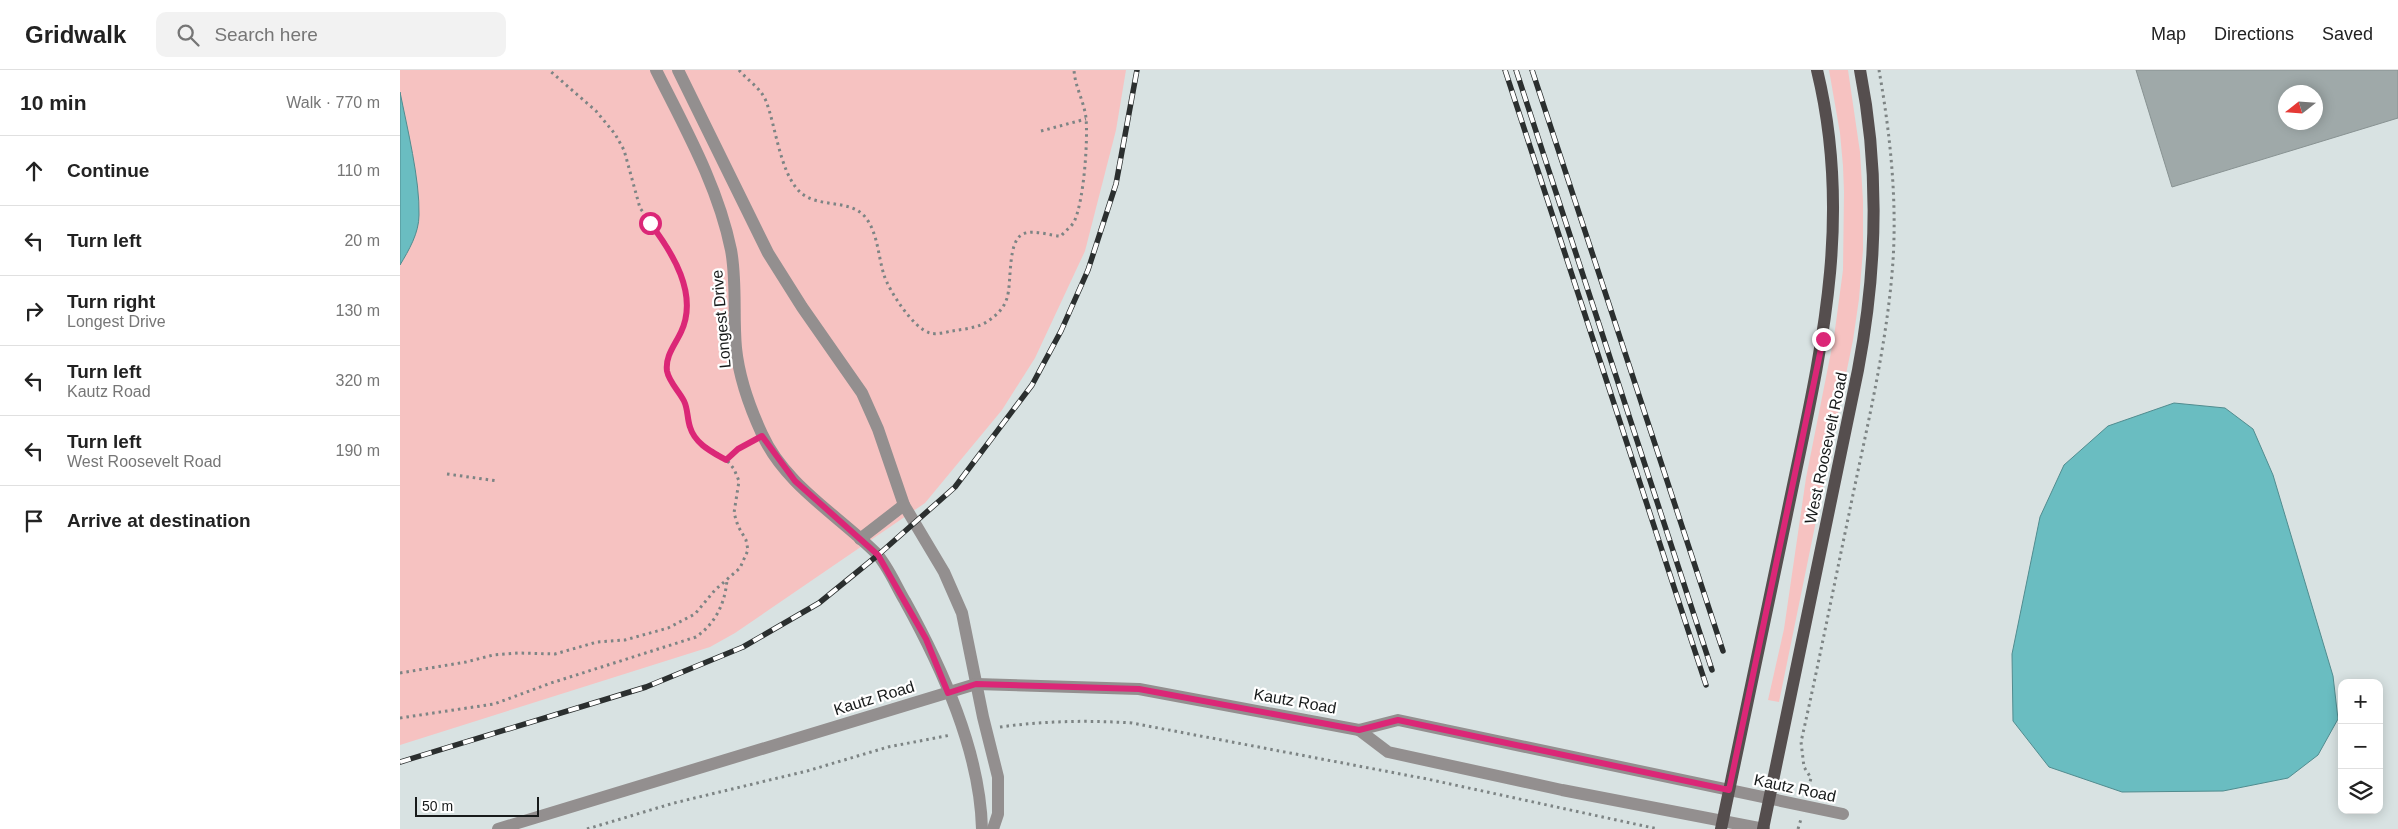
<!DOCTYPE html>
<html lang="en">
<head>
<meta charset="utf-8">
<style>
	:root { --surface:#fff; --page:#f2f2f2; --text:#222; --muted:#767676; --line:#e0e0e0 }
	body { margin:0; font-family:Arial,sans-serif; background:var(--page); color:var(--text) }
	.controls { position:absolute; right:15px; bottom:15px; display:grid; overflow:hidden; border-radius:10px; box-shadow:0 2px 12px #0003 }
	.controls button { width:45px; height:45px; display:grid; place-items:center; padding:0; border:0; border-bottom:1px solid var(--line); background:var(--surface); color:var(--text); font:25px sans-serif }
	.compass { position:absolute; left:1878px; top:15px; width:45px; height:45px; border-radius:50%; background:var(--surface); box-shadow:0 2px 12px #0003; rotate:253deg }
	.scale { position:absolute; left:15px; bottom:12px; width:124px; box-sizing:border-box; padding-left:5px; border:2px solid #171a1a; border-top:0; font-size:14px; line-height:18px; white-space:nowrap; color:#171a1a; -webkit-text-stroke:4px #fff; paint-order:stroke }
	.stop { position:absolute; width:15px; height:15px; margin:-11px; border:4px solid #db2777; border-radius:50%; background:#fff }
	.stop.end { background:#db2777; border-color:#fff; box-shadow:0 1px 5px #0008 }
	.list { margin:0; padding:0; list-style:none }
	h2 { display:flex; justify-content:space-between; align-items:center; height:65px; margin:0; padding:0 20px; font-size:21px }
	h2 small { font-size:16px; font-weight:400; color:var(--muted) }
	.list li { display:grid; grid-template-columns:32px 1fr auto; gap:15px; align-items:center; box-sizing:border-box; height:70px; padding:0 20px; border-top:1px solid var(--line) }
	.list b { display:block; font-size:19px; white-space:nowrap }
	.list p { margin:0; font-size:16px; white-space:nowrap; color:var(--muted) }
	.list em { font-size:16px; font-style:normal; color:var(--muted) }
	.icon { flex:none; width:28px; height:28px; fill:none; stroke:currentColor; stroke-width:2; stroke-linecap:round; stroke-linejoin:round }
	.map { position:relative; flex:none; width:1998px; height:759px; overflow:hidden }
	header { display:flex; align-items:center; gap:30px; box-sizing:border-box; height:70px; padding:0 25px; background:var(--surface); border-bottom:1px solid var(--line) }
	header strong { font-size:24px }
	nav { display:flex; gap:28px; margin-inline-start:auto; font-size:18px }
	.search { width:350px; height:45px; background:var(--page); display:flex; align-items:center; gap:12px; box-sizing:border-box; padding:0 18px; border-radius:10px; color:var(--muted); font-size:19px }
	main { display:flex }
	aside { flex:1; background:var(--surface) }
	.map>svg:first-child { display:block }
</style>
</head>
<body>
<header>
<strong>Gridwalk</strong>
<div class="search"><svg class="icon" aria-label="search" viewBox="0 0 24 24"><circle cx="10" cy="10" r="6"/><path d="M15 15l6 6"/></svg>Search here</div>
<nav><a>Map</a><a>Directions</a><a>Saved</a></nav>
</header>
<main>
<aside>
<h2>10 min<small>Walk · 770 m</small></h2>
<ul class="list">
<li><svg class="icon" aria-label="ahead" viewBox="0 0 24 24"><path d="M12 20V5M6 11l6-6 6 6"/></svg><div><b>Continue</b></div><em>110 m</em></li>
<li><svg class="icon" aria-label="left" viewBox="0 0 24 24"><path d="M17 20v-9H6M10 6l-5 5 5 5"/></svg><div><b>Turn left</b></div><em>20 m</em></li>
<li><svg class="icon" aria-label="right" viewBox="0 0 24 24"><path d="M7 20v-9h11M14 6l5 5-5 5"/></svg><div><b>Turn right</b><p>Longest Drive</p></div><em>130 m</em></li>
<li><svg class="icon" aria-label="left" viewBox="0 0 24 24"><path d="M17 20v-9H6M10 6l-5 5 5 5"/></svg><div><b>Turn left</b><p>Kautz Road</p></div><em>320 m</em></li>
<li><svg class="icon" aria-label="left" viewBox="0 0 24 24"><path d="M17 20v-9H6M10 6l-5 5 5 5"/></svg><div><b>Turn left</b><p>West Roosevelt Road</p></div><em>190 m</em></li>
<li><svg class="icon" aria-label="arrive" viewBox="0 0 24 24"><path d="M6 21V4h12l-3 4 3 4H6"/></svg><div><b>Arrive at destination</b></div></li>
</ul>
</aside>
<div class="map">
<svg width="1998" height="759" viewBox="0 0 1998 759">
	<rect width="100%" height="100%" fill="#d8e2e2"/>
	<!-- green -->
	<g fill="#f6c2c1">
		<polygon points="0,0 726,0 716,60 685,181 635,288 602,340 525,433 335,563 310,577 0,675"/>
		<polygon points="1429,0 1448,0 1460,82 1463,131 1463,180 1459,229 1453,270 1379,632 1368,630 1384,559 1406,408 1434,267 1443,200 1444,122 1443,96 1440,63"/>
	</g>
	<!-- water -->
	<g fill="#6abdc1" stroke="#518c8f">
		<path d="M0,22C7,57 20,110 19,145C19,163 9,180 0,195Z"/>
		<polygon points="1774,333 1825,338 1853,359 1873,405 1933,606 1938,649 1918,685 1888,708 1823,721 1722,722 1649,697 1613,651 1612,584 1640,447 1664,395 1708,356"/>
	</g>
	<!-- building -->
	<path fill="#9fa9a9" stroke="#889292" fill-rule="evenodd" d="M1736,0H1998V48L1772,117ZM1886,22H1916V52H1886Z"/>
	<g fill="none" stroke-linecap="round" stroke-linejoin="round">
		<!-- path -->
		<g stroke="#7d8484" stroke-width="3" stroke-dasharray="2.5 4" stroke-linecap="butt">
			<path d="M339,0C348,11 360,17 366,31C376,57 380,103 400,122C418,139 451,128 466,148C478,164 478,186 484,205C489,221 514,259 530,263C536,265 546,262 552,261C564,259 578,258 588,251C597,245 604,238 607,228C612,213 607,171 623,164C634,159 650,166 661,166C665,161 671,157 674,152C684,131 688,71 686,48C684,31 675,17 674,0"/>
			<polyline points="641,61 686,49"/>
			<polyline points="326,389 338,379 352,371"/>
			<polyline points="47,404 98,411"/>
			<polyline points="0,603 66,592 93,585 118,583 155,584 197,572 225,570 268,558 295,544 315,520 340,498 348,480 346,470 338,456 334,443 339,411 334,399 326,389 296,370 290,358 287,337 270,310 267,300 269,284 282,261 287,246 285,219 277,196 267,175 240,138 224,80 215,64 196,41 149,0"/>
			<path d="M0,648L94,634L151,613L296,567C316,553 325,533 327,510"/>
			<path d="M600,657C644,651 687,650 732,653L1027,709L1258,759"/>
			<path d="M1407,724L1411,708L1404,697L1401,672C1418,597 1433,520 1449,444C1466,360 1487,277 1493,191C1497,127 1490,63 1479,0"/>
			<polyline points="187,759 274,733 407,701 488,677 551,665"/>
			<polyline points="1398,759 1401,749"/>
		</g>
		<!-- minor -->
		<g stroke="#938f8f" stroke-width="12">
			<path d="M256,0C285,58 318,116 331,180C337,212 333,246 336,278C339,307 350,338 362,364C385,415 438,445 476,483C488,496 496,516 505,531C542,598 580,681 582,759"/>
			<polyline points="278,0 368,183 402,237 462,323 478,359 504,435 544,502 562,543 583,647 598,707 598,744 593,759"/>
			<polyline points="460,469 504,435"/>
			<polyline points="959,660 988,682 1162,720 1364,759"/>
			<polyline points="98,759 576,614 739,619 959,660 998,650 1443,744"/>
		</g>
		<!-- major -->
		<g stroke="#554e4e" stroke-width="12">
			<path d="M1321,759C1343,654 1365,549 1387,444C1418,293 1455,155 1417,0"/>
			<path d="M1363,759L1458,300C1477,200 1480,100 1460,0"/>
		</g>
		<defs>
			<g id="rail">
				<polyline points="1105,0 1306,615"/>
				<polyline points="1116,0 1312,600"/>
				<polyline points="1132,0 1323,581"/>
				<polyline points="0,692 246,617 343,577 419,533 478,485 555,417 632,315 661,261 688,200 716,114 737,0"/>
			</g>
		</defs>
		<!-- rail casing -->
		<use href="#rail" stroke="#2b2f2f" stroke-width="5.5"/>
		<!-- rail -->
		<use href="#rail" stroke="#fff" stroke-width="4" stroke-dasharray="11" stroke-linecap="butt"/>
	</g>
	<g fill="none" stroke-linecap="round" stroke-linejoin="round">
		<!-- route -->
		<path stroke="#db2777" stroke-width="6" d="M250,153C272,182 299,224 281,262C275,275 265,286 267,301C269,312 279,321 284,331C288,339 287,348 290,357C295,374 312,382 326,390L338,379L362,366L395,411L478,485L526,569L548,623L576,614L739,619L959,660L998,650L1329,720L1423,269"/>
	</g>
	<g text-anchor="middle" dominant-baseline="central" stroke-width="4.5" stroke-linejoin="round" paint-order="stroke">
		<!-- street labels -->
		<g font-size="16" fill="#171a1a" stroke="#fff">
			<text transform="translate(321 249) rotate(-95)">Longest Drive</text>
			<text transform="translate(1426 378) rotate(-78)">West Roosevelt Road</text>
			<text transform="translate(474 628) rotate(-17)">Kautz Road</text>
			<text transform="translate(895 631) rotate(10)">Kautz Road</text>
			<text transform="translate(1395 718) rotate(12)">Kautz Road</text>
		</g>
	</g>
</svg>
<div class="controls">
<button>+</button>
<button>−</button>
<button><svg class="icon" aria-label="layers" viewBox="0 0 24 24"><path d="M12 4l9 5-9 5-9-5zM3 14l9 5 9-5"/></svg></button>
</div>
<svg class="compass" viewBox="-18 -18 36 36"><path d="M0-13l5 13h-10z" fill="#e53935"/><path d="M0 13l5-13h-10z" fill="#767676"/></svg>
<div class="scale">50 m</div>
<div class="stop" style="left:250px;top:153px"></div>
<div class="stop end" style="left:1423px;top:269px"></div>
</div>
</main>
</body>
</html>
